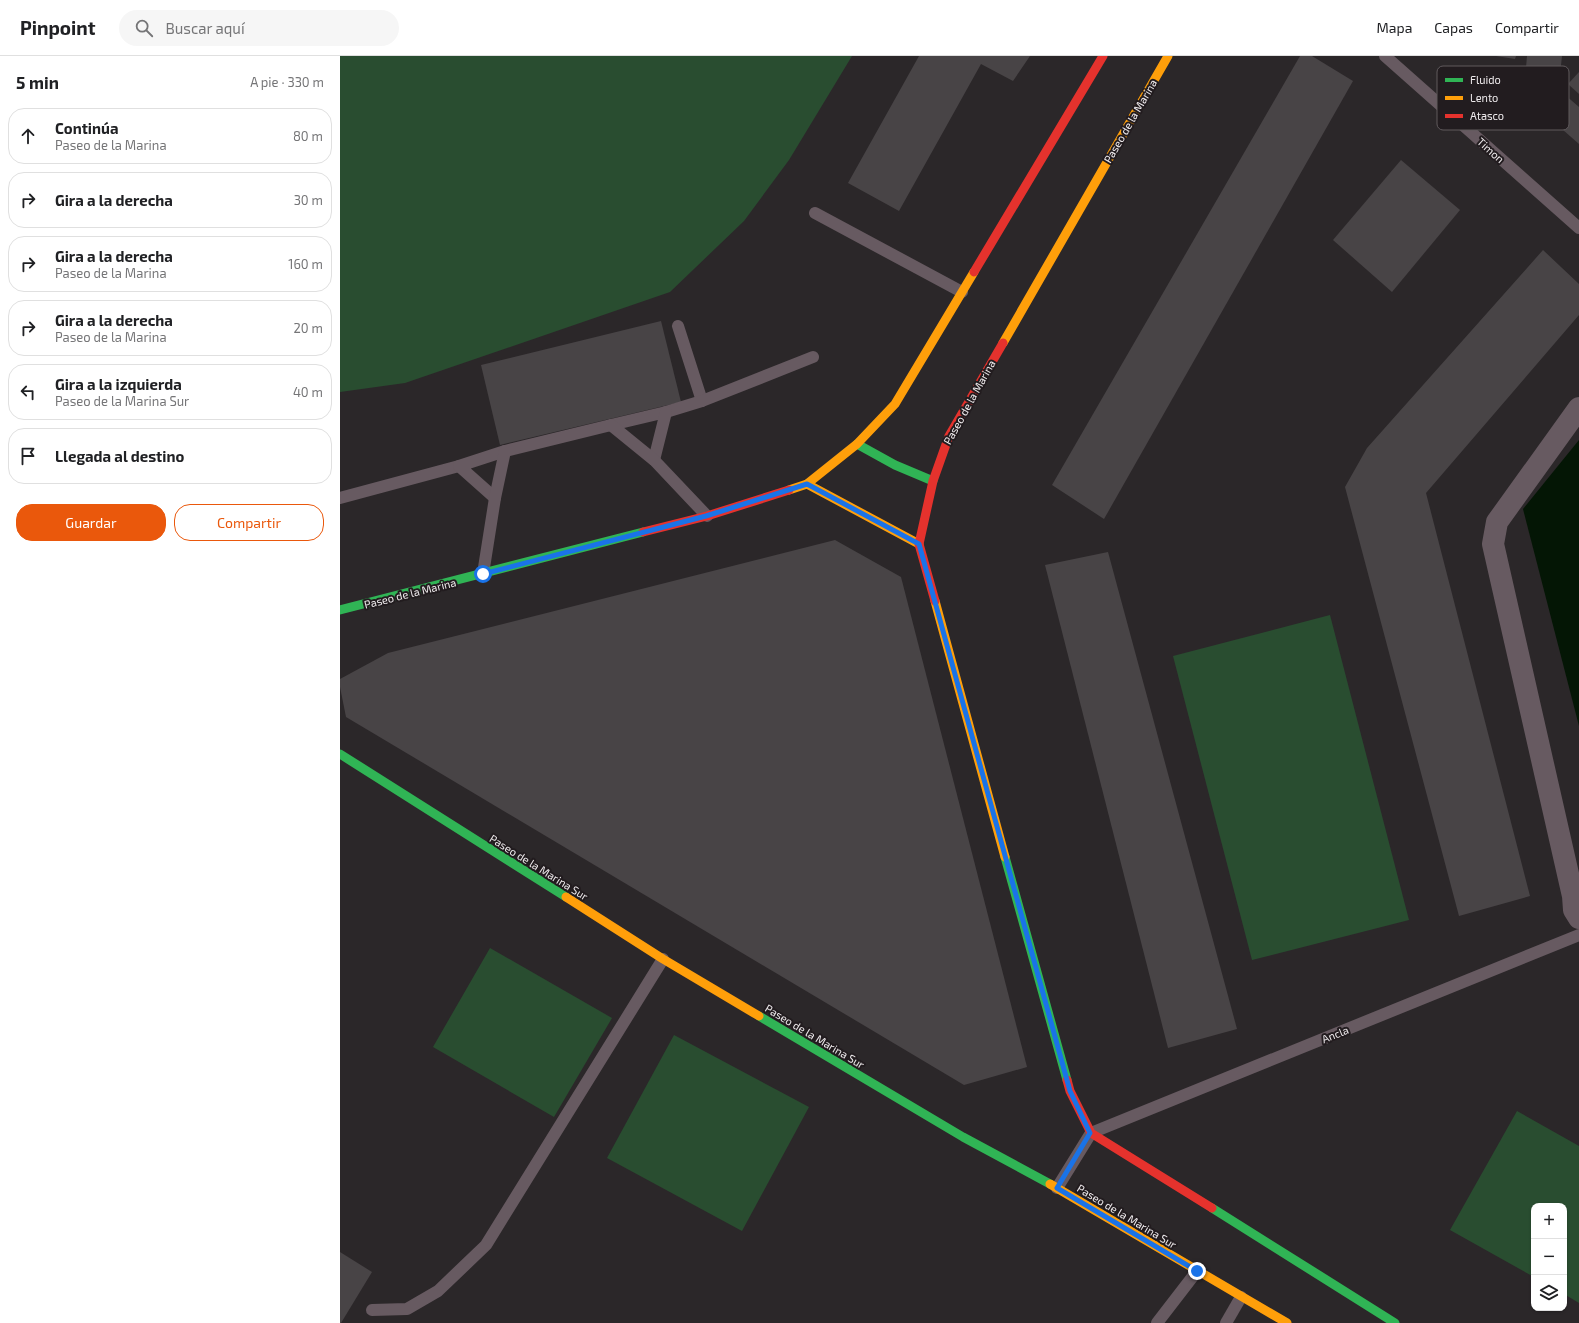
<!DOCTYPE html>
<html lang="es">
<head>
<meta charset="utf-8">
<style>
	:root { --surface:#fff; --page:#f6f6f6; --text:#202124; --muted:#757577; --line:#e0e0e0; --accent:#ea580c }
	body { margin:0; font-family:"Exo 2",sans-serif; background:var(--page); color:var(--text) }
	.controls { position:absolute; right:12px; bottom:12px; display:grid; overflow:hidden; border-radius:8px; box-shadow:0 1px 3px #0004 }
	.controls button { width:36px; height:36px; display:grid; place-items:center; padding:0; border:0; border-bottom:1px solid var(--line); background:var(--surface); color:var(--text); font:20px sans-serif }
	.stop { position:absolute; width:12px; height:12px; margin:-9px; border:3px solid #1a73e8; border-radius:50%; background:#fff }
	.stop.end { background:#1a73e8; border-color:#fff; box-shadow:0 1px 4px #0008 }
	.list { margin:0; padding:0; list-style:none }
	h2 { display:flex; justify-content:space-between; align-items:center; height:52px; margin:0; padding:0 16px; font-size:17px }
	h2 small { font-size:13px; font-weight:400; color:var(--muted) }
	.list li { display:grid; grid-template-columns:26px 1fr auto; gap:12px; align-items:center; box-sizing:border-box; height:56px; margin:0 8px 8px; padding:0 8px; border:1px solid var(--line); border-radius:16px }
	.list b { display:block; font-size:15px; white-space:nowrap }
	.list p { margin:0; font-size:13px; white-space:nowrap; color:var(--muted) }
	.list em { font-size:13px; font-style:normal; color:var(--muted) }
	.actions { display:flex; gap:8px; padding:12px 16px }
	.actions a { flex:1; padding:9px 0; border:1px solid var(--accent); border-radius:16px; text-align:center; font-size:14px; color:var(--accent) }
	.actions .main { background:var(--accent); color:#fff }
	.icon { flex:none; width:22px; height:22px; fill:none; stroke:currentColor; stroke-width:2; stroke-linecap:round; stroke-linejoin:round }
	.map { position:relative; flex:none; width:1239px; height:1267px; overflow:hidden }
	header { display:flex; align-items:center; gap:24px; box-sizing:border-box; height:56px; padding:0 20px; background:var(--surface); border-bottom:1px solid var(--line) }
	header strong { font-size:19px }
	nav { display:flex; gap:22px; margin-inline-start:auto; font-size:14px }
	.search { width:280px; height:36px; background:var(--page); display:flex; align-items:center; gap:10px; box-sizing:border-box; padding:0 14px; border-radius:22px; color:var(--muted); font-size:15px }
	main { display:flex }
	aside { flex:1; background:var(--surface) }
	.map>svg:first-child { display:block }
</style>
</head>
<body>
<header>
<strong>Pinpoint</strong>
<div class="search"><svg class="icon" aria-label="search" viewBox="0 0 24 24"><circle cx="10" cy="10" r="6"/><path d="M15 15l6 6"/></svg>Buscar aquí</div>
<nav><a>Mapa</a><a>Capas</a><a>Compartir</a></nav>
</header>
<main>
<aside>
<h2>5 min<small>A pie · 330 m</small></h2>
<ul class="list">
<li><svg class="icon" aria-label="ahead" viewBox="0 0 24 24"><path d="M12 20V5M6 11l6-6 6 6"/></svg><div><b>Continúa</b><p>Paseo de la Marina</p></div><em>80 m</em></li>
<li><svg class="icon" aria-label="right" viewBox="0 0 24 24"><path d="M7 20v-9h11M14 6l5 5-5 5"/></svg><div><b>Gira a la derecha</b></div><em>30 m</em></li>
<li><svg class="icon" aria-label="right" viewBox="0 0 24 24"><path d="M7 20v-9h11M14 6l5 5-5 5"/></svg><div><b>Gira a la derecha</b><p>Paseo de la Marina</p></div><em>160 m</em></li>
<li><svg class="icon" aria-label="right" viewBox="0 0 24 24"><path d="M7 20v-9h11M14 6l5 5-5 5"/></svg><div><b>Gira a la derecha</b><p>Paseo de la Marina</p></div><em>20 m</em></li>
<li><svg class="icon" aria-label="left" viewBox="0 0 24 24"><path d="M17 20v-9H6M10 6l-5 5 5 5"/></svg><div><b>Gira a la izquierda</b><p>Paseo de la Marina Sur</p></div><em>40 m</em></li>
<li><svg class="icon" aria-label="arrive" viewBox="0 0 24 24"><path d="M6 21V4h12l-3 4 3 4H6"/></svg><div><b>Llegada al destino</b></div></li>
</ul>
<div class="actions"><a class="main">Guardar</a><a>Compartir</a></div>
</aside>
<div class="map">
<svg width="1239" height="1267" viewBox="0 0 1239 1267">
	<rect width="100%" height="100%" fill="#2b2729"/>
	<!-- green -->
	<g fill="#294d30">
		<polygon points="0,0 512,0 449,104 404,165 330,236 65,327 0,336"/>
		<polygon points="990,559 1069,864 912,904 833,600"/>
		<polygon points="150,892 272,962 214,1061 93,991"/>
		<polygon points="334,979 469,1051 402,1175 267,1102"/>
		<polygon points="1177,1055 1239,1090 1239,1247 1224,1238 1224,1150 1194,1150 1194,1221 1110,1174"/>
	</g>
	<!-- water -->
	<polygon fill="#041605" points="1239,384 1239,670 1183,453"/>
	<!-- building -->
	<g fill="#484446">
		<polygon points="579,0 690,0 673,25 641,8 559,155 508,127"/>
		<polygon points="960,0 972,0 1013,25 764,463 712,429"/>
		<polygon points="1156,0 1176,0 1175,3"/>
		<polygon points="1187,0 1222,0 1218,37 1184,34"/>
		<polygon points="1239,16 1239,38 1228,28"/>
		<polygon points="1224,38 1239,51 1239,88 1206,59"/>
		<polygon points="1061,104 1120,154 1052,236 993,184"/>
		<polygon points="1203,194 1239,228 1239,259 1086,437 1190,840 1119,860 1005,431 1027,392"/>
		<polygon points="321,265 341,346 160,389 141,309"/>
		<polygon points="495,484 561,521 687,1011 624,1029 6,661 0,631 0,623 48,597"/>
		<polygon points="768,496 897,973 828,992 705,509"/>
		<polygon points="0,1196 32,1216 1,1267 0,1267"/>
	</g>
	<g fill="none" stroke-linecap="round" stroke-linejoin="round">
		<!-- lane -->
		<g stroke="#675a61" stroke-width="12">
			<polyline points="1045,0 1239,172"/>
			<polyline points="475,157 622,236"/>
			<polyline points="338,270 362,345"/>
			<polyline points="271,369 326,356 362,345 473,301"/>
			<polyline points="314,404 326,356"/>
			<polyline points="0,442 119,410"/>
			<polyline points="155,442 119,410 165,395"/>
			<polyline points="143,518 155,442 165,395 271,369 314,404 367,460"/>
			<polyline points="717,1132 751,1077 1239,879"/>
			<polyline points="32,1254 67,1253 98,1235 146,1189 323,903"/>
			<polyline points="817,1267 857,1215"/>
			<polyline points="886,1267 901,1241"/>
		</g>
		<!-- street -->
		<polyline stroke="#675a61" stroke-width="22" points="1239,352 1157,466 1153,488 1233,840 1234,854 1239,862"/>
		<!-- fast -->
		<g stroke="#30b455" stroke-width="9">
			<polyline points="517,388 555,409 593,425"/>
			<polyline points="0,554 303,476"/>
			<polyline points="0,698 226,841"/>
			<polyline points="665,801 727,1024"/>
			<polyline points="419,960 623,1081 710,1128"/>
			<polyline points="872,1152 1055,1267"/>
		</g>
		<!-- slow -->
		<g stroke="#ff9f0a" stroke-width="9">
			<polyline points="663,287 828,0"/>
			<polyline points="467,428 579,488"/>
			<polyline points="449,434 467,428 517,388 555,348 634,216"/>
			<polyline points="595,545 665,801"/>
			<polyline points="226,841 323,903 419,960"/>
			<polyline points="710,1128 947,1267"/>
		</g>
		<!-- jam -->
		<g stroke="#e5322d" stroke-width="9">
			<polyline points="634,216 763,0"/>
			<polyline points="303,476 367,460 449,434"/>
			<polyline points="595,545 579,488 593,425 609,380 663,287"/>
			<polyline points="727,1024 730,1035 751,1077 872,1152"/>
		</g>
	</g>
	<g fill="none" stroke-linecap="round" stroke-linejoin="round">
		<!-- route -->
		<polyline stroke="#1a73e8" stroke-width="5" points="143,518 366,460 467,428 579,488 730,1035 750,1077 717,1132 857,1215"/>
	</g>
	<g text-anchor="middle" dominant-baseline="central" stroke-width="4" stroke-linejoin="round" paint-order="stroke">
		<!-- street labels -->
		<g font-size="11" fill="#efebed" stroke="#221c1f">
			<text transform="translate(790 65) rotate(-60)">Paseo de la Marina</text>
			<text transform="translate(1151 94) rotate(42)">Timon</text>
			<text transform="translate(629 346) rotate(-61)">Paseo de la Marina</text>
			<text transform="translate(70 537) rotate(-14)">Paseo de la Marina</text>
			<text transform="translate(199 811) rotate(32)">Paseo de la Marina Sur</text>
			<text transform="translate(995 978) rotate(-22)">Ancla</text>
			<text transform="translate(475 980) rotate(31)">Paseo de la Marina Sur</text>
			<text transform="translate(787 1160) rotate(31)">Paseo de la Marina Sur</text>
		</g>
	</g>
	<!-- legend -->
	<rect x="1097" y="10" width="132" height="64" rx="6" fill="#221c1f" stroke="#605a5d" stroke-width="1"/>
	<rect x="1105" y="22" width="18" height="4" fill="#30b455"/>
	<rect x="1105" y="40" width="18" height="4" fill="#ff9f0a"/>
	<rect x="1105" y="58" width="18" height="4" fill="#e5322d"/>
	<g font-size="11" fill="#efebed">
		<text x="1130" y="28">Fluido</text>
		<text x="1130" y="46">Lento</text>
		<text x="1130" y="64">Atasco</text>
	</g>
</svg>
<div class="controls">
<button>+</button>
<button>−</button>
<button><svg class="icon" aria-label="layers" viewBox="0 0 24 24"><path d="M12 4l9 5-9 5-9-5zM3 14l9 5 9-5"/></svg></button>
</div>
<div class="stop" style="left:143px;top:518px"></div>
<div class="stop end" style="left:857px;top:1215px"></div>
</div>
</main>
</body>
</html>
